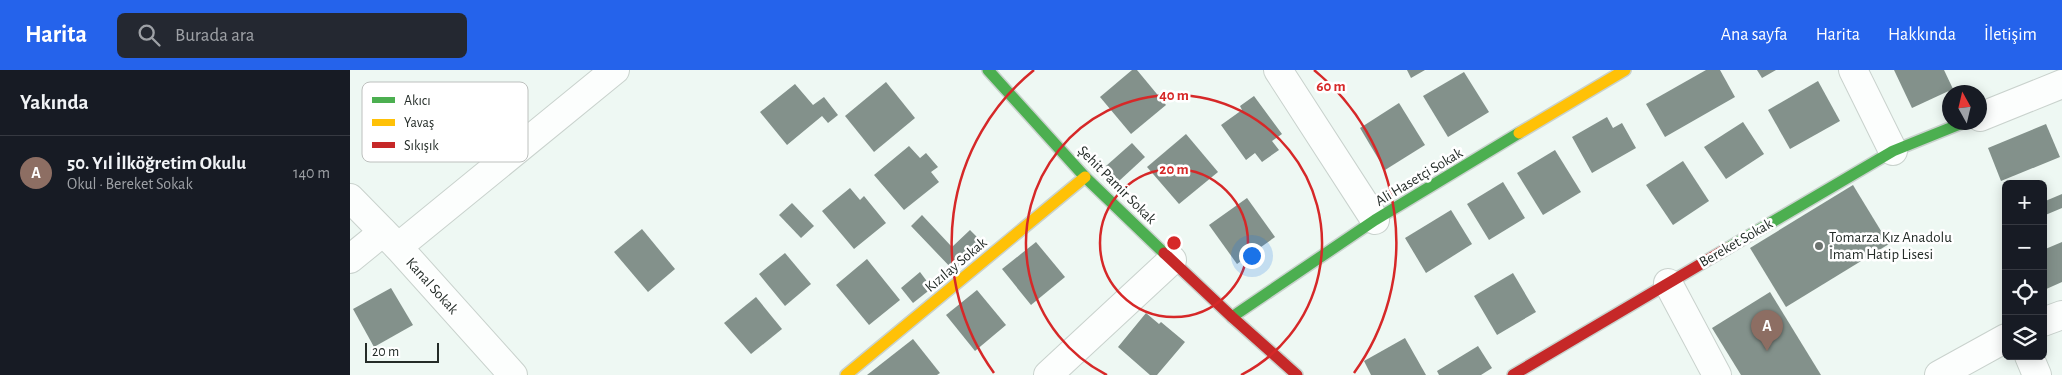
<!DOCTYPE html>
<html lang="tr">
<head>
<meta charset="utf-8">
<style>
	:root { --surface:#171b24; --page:#242831; --text:#f1f3f6; --muted:#9ea1a6; --line:#363941; --accent:#2563eb }
	body { margin:0; font-family:"Alegreya Sans",sans-serif; background:var(--page); color:var(--text) }
	.controls { position:absolute; right:15px; bottom:15px; display:grid; overflow:hidden; border-radius:8px; box-shadow:0 2px 12px #0003 }
	.controls button { width:45px; height:45px; display:grid; place-items:center; padding:0; border:0; border-bottom:1px solid var(--line); background:var(--surface); color:var(--text); font:25px sans-serif }
	.compass { position:absolute; left:1592px; top:15px; width:45px; height:45px; border-radius:50%; background:var(--surface); box-shadow:0 2px 12px #0003; rotate:352deg }
	.scale { position:absolute; left:15px; bottom:12px; width:74px; box-sizing:border-box; padding-left:5px; border:2px solid #242c28; border-top:0; font-size:14px; line-height:18px; white-space:nowrap; color:#242c28; -webkit-text-stroke:4px #fff; paint-order:stroke }
	.you { position:absolute; left:901px; top:185px; width:18px; height:18px; margin:-12px; border:4px solid #fff; border-radius:50%; background:#1a73e8; box-shadow:0 0 0 8px #1a73e833 }
	.badge { display:grid; place-items:center; width:32px; height:32px; border-radius:50%; background:var(--accent); color:#fff; font-size:16px; font-weight:700 }
	.pin { position:absolute; translate:-50% -41px; filter:drop-shadow(0 1px 2px #0008) }
	.pin::after { content:''; position:absolute; top:26px; width:18px; height:15px; background:inherit; clip-path:polygon(0 0,100% 0,50% 100%) }
	.list { margin:0; padding:0; list-style:none }
	h2 { display:flex; justify-content:space-between; align-items:center; height:65px; margin:0; padding:0 20px; font-size:21px }
	h2 small { font-size:16px; font-weight:400; color:var(--muted) }
	.list li { display:grid; grid-template-columns:32px 1fr auto; gap:15px; align-items:center; box-sizing:border-box; height:75px; padding:0 20px; border-top:1px solid var(--line) }
	.list b { display:block; font-size:19px; white-space:nowrap }
	.list p { margin:0; font-size:16px; white-space:nowrap; color:var(--muted) }
	.list em { font-size:16px; font-style:normal; color:var(--muted) }
	.icon { flex:none; width:28px; height:28px; fill:none; stroke:currentColor; stroke-width:2; stroke-linecap:round; stroke-linejoin:round }
	.map { position:relative; flex:none; width:1712px; height:305px; overflow:hidden }
	header { display:flex; align-items:center; gap:30px; box-sizing:border-box; height:70px; padding:0 25px; background:var(--accent); color:#fff }
	header strong { font-size:24px }
	nav { display:flex; gap:28px; margin-inline-start:auto; font-size:18px }
	.search { width:350px; height:45px; background:var(--page); display:flex; align-items:center; gap:12px; box-sizing:border-box; padding:0 18px; border-radius:8px; color:var(--muted); font-size:19px }
	main { display:flex }
	aside { flex:1; background:var(--surface) }
	.map>svg:first-child { display:block }
</style>
</head>
<body>
<header>
<strong>Harita</strong>
<div class="search"><svg class="icon" aria-label="search" viewBox="0 0 24 24"><circle cx="10" cy="10" r="6"/><path d="M15 15l6 6"/></svg>Burada ara</div>
<nav><a>Ana sayfa</a><a>Harita</a><a>Hakkında</a><a>İletişim</a></nav>
</header>
<main>
<aside>
<h2>Yakında<small></small></h2>
<ul class="list">
<li><span class="badge" style="background:#8d6e63">A</span><div><b>50. Yıl İlköğretim Okulu</b><p>Okul · Bereket Sokak</p></div><em>140 m</em></li>
</ul>
</aside>
<div class="map">
<svg width="1712" height="305" viewBox="0 0 1712 305">
	<rect width="100%" height="100%" fill="#eef8f3"/>
	<!-- building -->
	<g fill="#83918b">
		<polygon points="782,0 787,0 816,35 781,64 750,27"/>
		<polygon points="1057,0 1075,0 1061,8"/>
		<polygon points="1356,0 1370,0 1385,27 1315,67 1296,34"/>
		<polygon points="1407,0 1426,0 1412,8"/>
		<polygon points="1544,0 1594,0 1603,19 1562,38"/>
		<polygon points="1114,2 1139,42 1098,67 1073,26"/>
		<polygon points="1468,11 1490,51 1440,79 1418,40"/>
		<polygon points="536,12 565,48 524,82 495,46"/>
		<polygon points="445,14 463,35 474,27 488,45 478,53 472,46 437,75 410,42"/>
		<polygon points="904,26 932,64 922,71 929,80 912,92 905,83 896,90 871,55 892,40 890,36"/>
		<polygon points="1049,33 1075,75 1035,100 1010,58"/>
		<polygon points="1257,47 1263,58 1272,53 1286,78 1242,103 1222,67"/>
		<polygon points="1393,52 1414,84 1376,109 1354,77"/>
		<polygon points="1696,54 1710,87 1651,111 1638,78"/>
		<polygon points="836,64 868,102 829,134 797,97"/>
		<polygon points="782,73 795,87 769,111 756,96"/>
		<polygon points="559,76 570,88 576,83 588,97 581,102 589,112 554,140 524,105"/>
		<polygon points="1205,80 1231,122 1193,145 1167,103"/>
		<polygon points="1333,91 1359,131 1323,155 1296,115"/>
		<polygon points="1153,112 1175,148 1139,170 1117,134"/>
		<polygon points="1503,115 1539,174 1436,237 1400,178"/>
		<polygon points="500,118 510,130 514,126 536,153 504,179 472,141"/>
		<polygon points="1712,124 1712,138 1693,146 1693,132"/>
		<polygon points="897,128 925,167 887,194 859,155"/>
		<polygon points="442,133 464,156 451,168 429,145"/>
		<polygon points="1101,140 1122,174 1076,203 1055,168"/>
		<polygon points="572,145 602,177 620,160 633,173 604,201 561,156"/>
		<polygon points="292,159 325,199 298,222 264,182"/>
		<polygon points="686,172 715,207 681,235 652,199"/>
		<polygon points="1712,172 1712,212 1694,220 1693,180"/>
		<polygon points="435,183 461,214 435,236 409,204"/>
		<polygon points="517,189 550,230 519,255 486,215"/>
		<polygon points="570,202 582,218 563,233 551,218"/>
		<polygon points="1163,203 1186,242 1147,265 1124,226"/>
		<polygon points="41,218 63,255 24,277 3,239"/>
		<polygon points="627,220 656,255 625,281 596,245"/>
		<polygon points="1420,222 1471,305 1391,305 1362,258"/>
		<polygon points="406,227 432,259 401,284 374,253"/>
		<polygon points="796,243 809,254 811,252 835,272 807,305 800,305 768,277"/>
		<polygon points="1055,268 1076,305 1021,305 1014,291"/>
		<polygon points="563,269 590,303 587,305 517,305"/>
		<polygon points="1128,276 1142,298 1131,305 1089,305 1087,301"/>
	</g>
	<g fill="none" stroke-linecap="round" stroke-linejoin="round">
		<defs>
			<g id="street">
				<polyline points="928,0 1025,150"/>
				<polyline points="1503,0 1543,81"/>
				<polyline points="1630,47 1712,14"/>
				<polyline points="0,128 48,177 163,305"/>
				<polyline points="48,177 265,0"/>
				<polyline points="0,189 33,162"/>
				<polyline points="1318,213 1367,305"/>
				<polyline points="1693,252 1712,245"/>
				<polyline points="1679,286 1687,305"/>
				<polyline points="698,305 822,190"/>
				<polyline points="1589,305 1656,268"/>
			</g>
			<g id="fast">
				<polyline points="638,0 735,107 814,183"/>
				<polyline points="1378,178 1543,81 1615,52"/>
				<polyline points="882,247 1025,150 1169,63"/>
			</g>
			<g id="slow">
				<polyline points="1169,63 1275,0"/>
				<polyline points="496,305 735,107"/>
			</g>
			<g id="jam">
				<polyline points="814,183 882,247 947,305"/>
				<polyline points="1163,305 1378,178"/>
			</g>
		</defs>
		<!-- street casing -->
		<use href="#street" stroke="#c9d2cd" stroke-width="30"/>
		<!-- fast casing -->
		<use href="#fast" stroke="#c9d2cd" stroke-width="14"/>
		<!-- slow casing -->
		<use href="#slow" stroke="#c9d2cd" stroke-width="14"/>
		<!-- jam casing -->
		<use href="#jam" stroke="#c9d2cd" stroke-width="14"/>
		<!-- street -->
		<use href="#street" stroke="#fcfefd" stroke-width="28"/>
		<!-- fast -->
		<use href="#fast" stroke="#4caf50" stroke-width="11"/>
		<!-- slow -->
		<use href="#slow" stroke="#ffc107" stroke-width="11"/>
		<!-- jam -->
		<use href="#jam" stroke="#c62828" stroke-width="11"/>
	</g>
	<!-- distance rings -->
	<g fill="none" stroke="#d62828" stroke-width="2.5">
		<circle cx="824" cy="173" r="74"/>
		<path d="M757 305A148 148 0 1 1 891 305"/>
		<path d="M644 303A222 222 0 0 1 684 0M964 0A222 222 0 0 1 1004 303"/>
	</g>
	<!-- markers -->
	<circle fill="#6b736f" stroke="#fff" stroke-width="2" cx="1469" cy="176" r="5"/>
	<g text-anchor="middle" dominant-baseline="central" stroke-width="5" stroke-linejoin="round" paint-order="stroke">
		<!-- street labels -->
		<g font-size="15" fill="#242c28" stroke="#fff">
			<text transform="translate(1069 107) rotate(-31)">Ali Hasetçi Sokak</text>
			<text transform="translate(767 115) rotate(45)">Şehit Pamir Sokak</text>
			<text transform="translate(1386 173) rotate(-30)">Bereket Sokak</text>
			<text transform="translate(606 195) rotate(-40)">Kızılay Sokak</text>
			<text transform="translate(82 216) rotate(48)">Kanal Sokak</text>
		</g>
		<!-- poi labels -->
		<g font-size="15" fill="#242c28" stroke="#fff" text-anchor="start">
			<text x="1479" y="167">Tomarza Kız Anadolu<tspan x="1479" dy="17">İmam Hatip Lisesi</tspan></text>
		</g>
	</g>
	<!-- legend -->
	<rect x="12" y="12" width="166" height="80" rx="8" fill="#fff" stroke="#bdc0be" stroke-width="1"/>
	<rect x="22" y="27" width="23" height="6" fill="#4caf50"/>
	<rect x="22" y="49" width="23" height="7" fill="#ffc107"/>
	<rect x="22" y="72" width="23" height="6" fill="#c62828"/>
	<g font-size="14" fill="#242c28">
		<text x="54" y="35">Akıcı</text>
		<text x="54" y="57">Yavaş</text>
		<text x="54" y="80">Sıkışık</text>
	</g>
	<circle cx="824" cy="173" r="8" fill="#d62828" stroke="#fff" stroke-width="2.5"/>
	<g font-size="15" text-anchor="middle" font-weight="bold" fill="#d62828" stroke="#fff" stroke-width="5" stroke-linejoin="round" paint-order="stroke">
		<text x="981" y="21">60 m</text>
		<text x="824" y="30">40 m</text>
		<text x="824" y="104">20 m</text>
	</g>
</svg>
<div class="controls">
<button>+</button>
<button>−</button>
<button><svg class="icon" aria-label="locate" viewBox="0 0 24 24"><circle cx="12" cy="12" r="6"/><path d="M12 2v4M12 18v4M2 12h4M18 12h4"/></svg></button>
<button><svg class="icon" aria-label="layers" viewBox="0 0 24 24"><path d="M12 4l9 5-9 5-9-5zM3 14l9 5 9-5"/></svg></button>
</div>
<svg class="compass" viewBox="-18 -18 36 36"><path d="M0-13l5 13h-10z" fill="#e53935"/><path d="M0 13l5-13h-10z" fill="#9ea1a6"/></svg>
<div class="scale">20 m</div>
<div class="you"></div>
<div class="pin badge" style="left:1417px;top:281px;background:#8d6e63">A</div>
</div>
</main>
</body>
</html>
